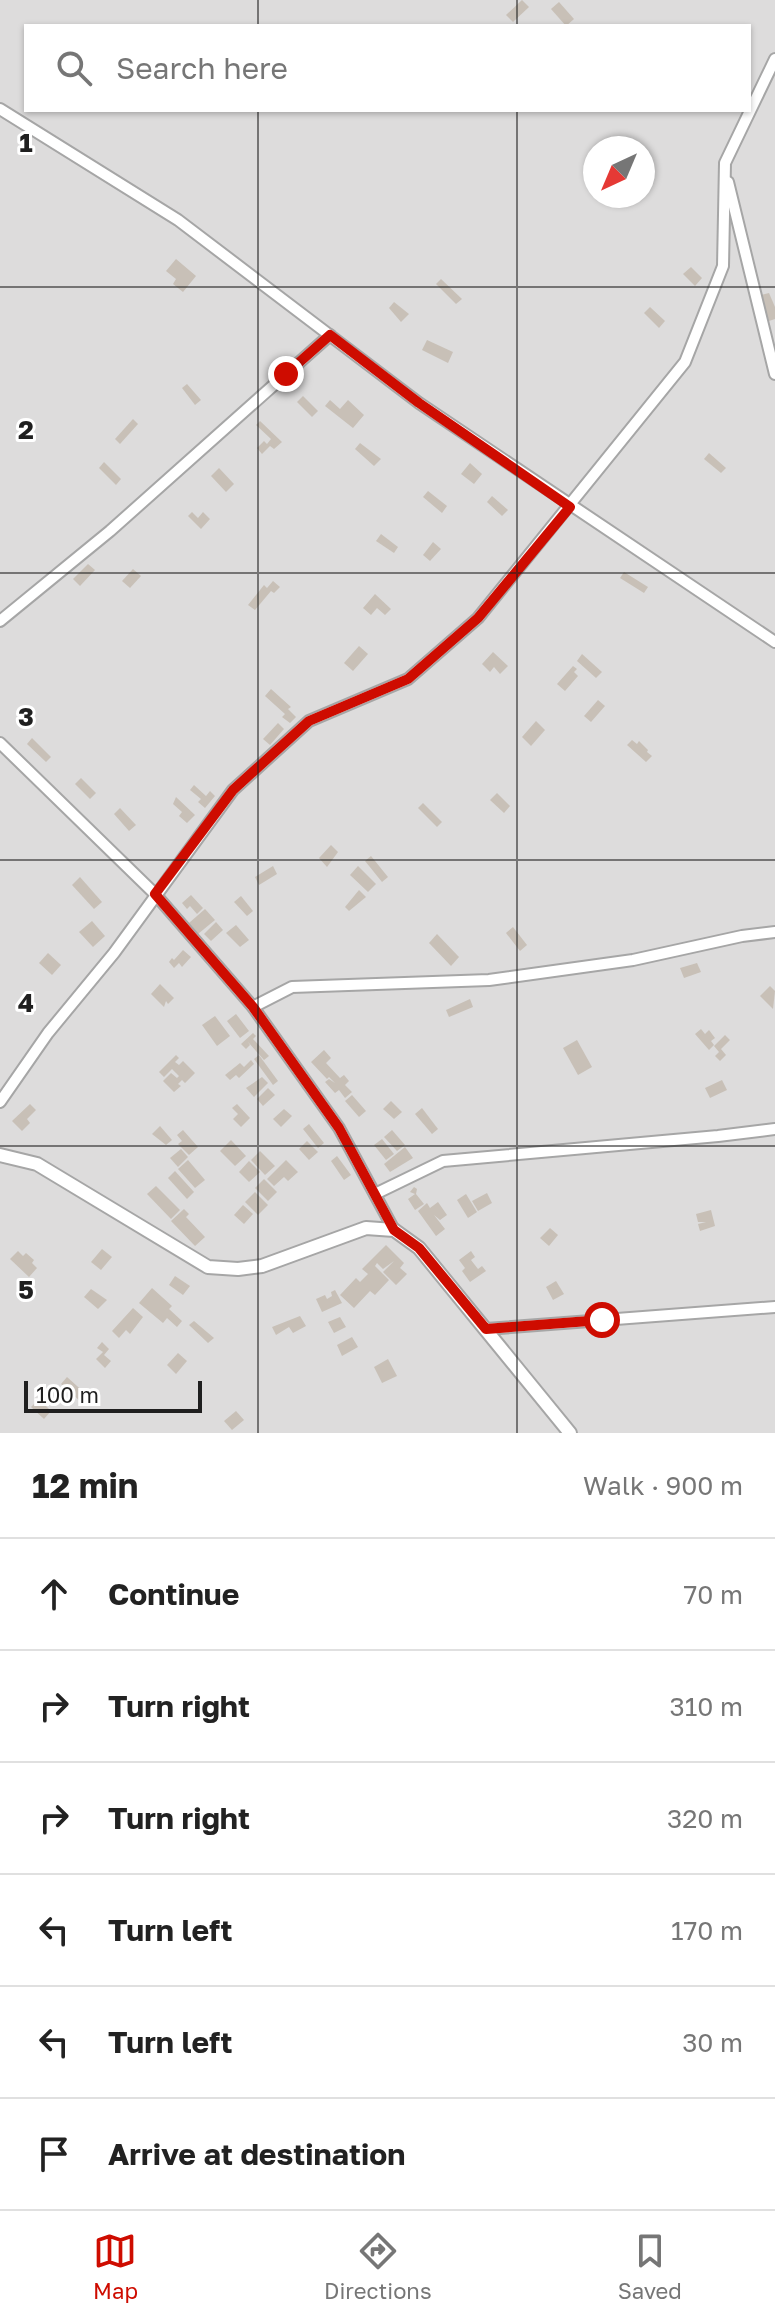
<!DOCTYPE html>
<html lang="en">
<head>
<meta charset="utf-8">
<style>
	:root { --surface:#fff; --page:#f6f6f6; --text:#222; --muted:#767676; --line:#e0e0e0; --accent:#ce0c00 }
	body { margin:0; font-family:"Golos Text",sans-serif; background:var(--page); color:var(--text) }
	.compass { position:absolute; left:583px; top:136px; width:72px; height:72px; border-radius:50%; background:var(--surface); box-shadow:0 2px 6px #0004; rotate:224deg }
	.scale { position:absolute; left:24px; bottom:20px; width:178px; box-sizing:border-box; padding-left:8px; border:4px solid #1f1f1f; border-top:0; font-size:22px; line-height:28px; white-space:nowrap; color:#1f1f1f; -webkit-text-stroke:6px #fff; paint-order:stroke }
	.stop { position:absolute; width:24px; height:24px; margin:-18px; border:6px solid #ce0c00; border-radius:50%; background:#fff }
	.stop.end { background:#ce0c00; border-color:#fff; box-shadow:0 2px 8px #0008 }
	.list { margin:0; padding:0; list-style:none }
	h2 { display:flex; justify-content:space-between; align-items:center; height:104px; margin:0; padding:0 32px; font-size:34px }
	h2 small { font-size:26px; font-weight:400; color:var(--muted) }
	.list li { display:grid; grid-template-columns:52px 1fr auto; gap:24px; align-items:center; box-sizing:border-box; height:112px; padding:0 32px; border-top:2px solid var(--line) }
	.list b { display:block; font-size:30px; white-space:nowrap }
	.list em { font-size:26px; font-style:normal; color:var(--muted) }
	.icon { flex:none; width:44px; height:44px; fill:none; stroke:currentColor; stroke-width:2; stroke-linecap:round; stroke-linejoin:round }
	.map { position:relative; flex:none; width:775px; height:1433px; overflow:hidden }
	.search { position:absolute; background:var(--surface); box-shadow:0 2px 6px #0004; left:24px; right:24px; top:24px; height:88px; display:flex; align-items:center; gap:20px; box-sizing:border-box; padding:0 28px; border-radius:0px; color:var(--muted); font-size:30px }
	.sheet { height:776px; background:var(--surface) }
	nav { display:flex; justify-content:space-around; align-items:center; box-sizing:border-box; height:112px; border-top:2px solid var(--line); background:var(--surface); font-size:22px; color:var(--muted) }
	nav a { display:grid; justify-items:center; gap:4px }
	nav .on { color:var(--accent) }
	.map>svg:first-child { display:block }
</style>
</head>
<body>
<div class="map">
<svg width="775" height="1433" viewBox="0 0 775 1433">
	<rect width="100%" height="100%" fill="#f0ede4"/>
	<!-- residential -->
	<path fill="#dddcdc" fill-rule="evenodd" d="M0,0H775V1433H0ZM26,26H749V110H26ZM595,148H643V196H595Z"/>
	<!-- building -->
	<g fill="#c8c0b7">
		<polygon points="522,0 529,7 513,22 506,15"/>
		<polygon points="559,2 574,19 566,26 551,9"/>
		<polygon points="176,259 196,276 183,292 173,284 176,279 166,271"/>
		<polygon points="691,267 702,278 695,286 683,274"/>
		<polygon points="441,279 462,299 456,304 436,284"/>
		<polygon points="769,293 775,307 775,319 769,321 761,295"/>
		<polygon points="394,302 409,314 401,322 389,308"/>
		<polygon points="650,307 665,321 659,328 644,313"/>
		<polygon points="427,340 453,352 448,363 422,350"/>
		<polygon points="187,384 201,400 195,405 182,388"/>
		<polygon points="303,396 318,411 312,417 297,402"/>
		<polygon points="330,400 340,409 348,400 364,415 353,428 325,406"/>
		<polygon points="133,419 138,424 120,444 115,439"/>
		<polygon points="260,421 282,442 274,449 270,446 262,454 257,448 264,441 267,444 271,439 256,425"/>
		<polygon points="360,443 381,459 374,466 355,449"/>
		<polygon points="709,453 726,468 721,473 704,459"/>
		<polygon points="104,462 121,479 116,485 99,468"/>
		<polygon points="470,463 482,474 474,484 461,474"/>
		<polygon points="219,468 234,484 226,492 211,476"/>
		<polygon points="428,491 447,506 442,513 423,497"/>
		<polygon points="492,496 508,510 502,516 487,502"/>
		<polygon points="192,512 198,518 203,512 210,519 201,529 188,516"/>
		<polygon points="381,534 398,547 394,553 376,541"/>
		<polygon points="433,542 441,549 430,561 423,555"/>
		<polygon points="88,564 95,570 80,586 73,579"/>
		<polygon points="133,569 141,576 130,588 122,581"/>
		<polygon points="624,572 648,587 644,593 620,578"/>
		<polygon points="273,581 280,587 274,593 271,591 255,610 248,605 264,585 267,588"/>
		<polygon points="375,594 391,609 385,615 377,608 371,615 363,608"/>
		<polygon points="359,646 368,654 353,671 344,663"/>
		<polygon points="493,652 508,666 500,674 494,667 490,672 482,664"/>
		<polygon points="582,654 602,672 596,678 577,661"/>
		<polygon points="573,666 577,669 574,672 578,676 565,691 557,684"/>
		<polygon points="271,689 291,707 288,709 296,717 290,723 282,717 285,714 265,696"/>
		<polygon points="598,700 605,706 591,722 584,716"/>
		<polygon points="536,721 545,730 531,746 522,737"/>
		<polygon points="278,723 284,729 270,745 263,739"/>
		<polygon points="32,738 51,757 46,762 27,744"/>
		<polygon points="632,740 637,744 639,741 648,750 647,752 652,756 646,762 627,745"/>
		<polygon points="81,778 96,793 90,799 75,784"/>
		<polygon points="194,785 206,796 210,791 215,796 205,808 198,802 201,799 190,790"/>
		<polygon points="497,793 510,806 504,813 490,800"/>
		<polygon points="176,797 195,815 187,823 179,816 182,812 173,804"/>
		<polygon points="423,803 442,822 437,827 418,808"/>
		<polygon points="120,808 136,825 129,831 114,814"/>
		<polygon points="331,845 338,852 327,867 319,858"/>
		<polygon points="371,856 388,877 382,882 365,861"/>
		<polygon points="273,866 277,874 259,885 255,877"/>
		<polygon points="358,866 376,884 368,892 350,875"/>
		<polygon points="80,877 102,902 94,909 72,885"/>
		<polygon points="359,890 366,897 349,911 345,907"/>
		<polygon points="191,895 203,908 197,914 190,906 187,909 182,903"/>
		<polygon points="241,896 253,911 247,916 234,902"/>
		<polygon points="205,909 215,920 198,934 189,923"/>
		<polygon points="92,921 105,936 93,947 79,932"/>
		<polygon points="216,922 223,930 211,941 204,934"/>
		<polygon points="236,925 249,940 240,947 226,933"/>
		<polygon points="513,927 527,945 520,951 506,933"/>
		<polygon points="437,934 459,957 451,966 429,943"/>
		<polygon points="183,950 191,957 182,967 179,963 174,968 169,962 172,958 174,960"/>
		<polygon points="48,953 61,965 52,975 39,963"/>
		<polygon points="697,963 701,972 684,978 680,968"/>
		<polygon points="160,984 174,998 168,1004 166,1001 164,1007 151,994"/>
		<polygon points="770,986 775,991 773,1009 760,996"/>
		<polygon points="470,999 473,1007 449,1017 446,1010"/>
		<polygon points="236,1014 249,1031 240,1038 227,1021"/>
		<polygon points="215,1016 230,1036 217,1046 202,1025"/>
		<polygon points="701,1029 705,1034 709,1030 715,1038 711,1041 714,1045 709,1050 695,1034"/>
		<polygon points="253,1033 256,1036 253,1039 269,1056 264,1060 248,1042 250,1045 246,1049 241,1044"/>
		<polygon points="725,1035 730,1040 721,1049 726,1055 720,1061 715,1056 719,1052 714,1046"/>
		<polygon points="577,1040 592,1067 578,1075 563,1048"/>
		<polygon points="324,1050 331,1058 326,1063 340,1078 344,1075 349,1081 345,1085 352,1092 345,1098 339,1090 335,1093 325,1082 329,1079 335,1083 329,1077 327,1079 311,1062"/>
		<polygon points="176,1055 179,1058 175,1062 179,1065 183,1061 195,1073 185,1083 182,1080 178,1084 181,1086 174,1092 163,1081 171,1073 177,1078 179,1076 172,1069 164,1077 159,1072"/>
		<polygon points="259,1055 278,1081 273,1085 254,1059"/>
		<polygon points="251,1060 254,1064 239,1078 236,1075 230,1080 225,1075 240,1063 244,1067"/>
		<polygon points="262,1077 268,1083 254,1097 246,1088"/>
		<polygon points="722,1080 727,1090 710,1098 705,1088"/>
		<polygon points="268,1088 275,1095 263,1106 257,1099"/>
		<polygon points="352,1095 366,1111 359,1117 345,1101"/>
		<polygon points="391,1101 402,1112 394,1119 383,1109"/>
		<polygon points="30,1104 36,1110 27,1119 30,1123 22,1131 12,1121"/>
		<polygon points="237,1104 250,1118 241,1127 233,1119 238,1114 232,1108"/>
		<polygon points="422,1108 438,1129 432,1134 415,1114"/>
		<polygon points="284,1109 292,1116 281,1127 273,1119"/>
		<polygon points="309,1124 324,1143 318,1148 303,1129"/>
		<polygon points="160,1126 172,1140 166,1145 152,1134"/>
		<polygon points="183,1130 198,1147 189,1155 178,1144 182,1141 177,1135"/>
		<polygon points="392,1130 405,1145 397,1151 384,1137"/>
		<polygon points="382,1139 394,1154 386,1160 374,1145"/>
		<polygon points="231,1140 246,1156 235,1166 220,1151"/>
		<polygon points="307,1141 318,1152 309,1160 299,1149"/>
		<polygon points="405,1147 413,1158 390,1172 384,1164"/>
		<polygon points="181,1149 188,1157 178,1167 170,1158"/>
		<polygon points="260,1151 275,1166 265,1175 251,1160"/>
		<polygon points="337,1156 351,1175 344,1180 331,1161"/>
		<polygon points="188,1160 205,1180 195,1188 178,1169"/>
		<polygon points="286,1160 298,1172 288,1181 284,1177 274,1186 267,1179"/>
		<polygon points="249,1161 260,1172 249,1182 239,1172"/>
		<polygon points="175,1171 194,1192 187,1199 168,1178"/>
		<polygon points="264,1179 277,1192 268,1201 255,1188"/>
		<polygon points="156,1186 180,1210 171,1219 147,1194"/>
		<polygon points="414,1187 417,1189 416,1194 424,1204 415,1210 408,1199 415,1194 410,1192"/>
		<polygon points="255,1192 268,1205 258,1215 245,1202"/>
		<polygon points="487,1193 492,1203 478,1211 472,1201"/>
		<polygon points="466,1194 477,1212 468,1218 457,1200"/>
		<polygon points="438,1202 447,1215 440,1220 434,1215 445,1229 436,1236 418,1211 427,1203 430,1208"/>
		<polygon points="243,1205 253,1214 244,1224 234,1215"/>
		<polygon points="184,1209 189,1214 186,1217 205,1237 195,1246 171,1221"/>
		<polygon points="711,1210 715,1226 700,1231 698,1224 706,1222 698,1222 696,1214"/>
		<polygon points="550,1228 558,1235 549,1246 540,1238"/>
		<polygon points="386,1245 404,1263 400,1268 407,1274 396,1285 383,1272 394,1261 383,1269 377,1263 375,1266 389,1280 375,1295 370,1291 354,1308 340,1295 356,1278 360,1282 368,1274 362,1269"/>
		<polygon points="102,1249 112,1257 101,1270 91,1262"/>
		<polygon points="18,1251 23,1256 26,1253 34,1260 32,1263 37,1268 29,1277 10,1259"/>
		<polygon points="471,1251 475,1257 471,1260 478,1269 482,1266 486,1271 470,1282 462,1271 465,1268 459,1260"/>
		<polygon points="175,1276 190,1286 183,1295 169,1285"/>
		<polygon points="556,1281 564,1294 553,1300 546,1287"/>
		<polygon points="152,1288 172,1306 169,1309 182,1321 177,1327 167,1318 163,1323 139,1303"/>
		<polygon points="91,1289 107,1300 98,1309 84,1297"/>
		<polygon points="335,1290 342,1303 322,1312 316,1299 325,1295 327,1299 332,1296 331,1292"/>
		<polygon points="133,1308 143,1317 130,1334 126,1330 119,1338 112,1331"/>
		<polygon points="300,1316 306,1326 293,1333 289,1327 276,1335 272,1327"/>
		<polygon points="340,1317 346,1327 334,1333 328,1322"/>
		<polygon points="194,1321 214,1338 208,1343 189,1325"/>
		<polygon points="352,1337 358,1347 342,1356 337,1345"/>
		<polygon points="102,1342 109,1349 104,1355 111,1361 105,1368 96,1359 103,1352 97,1348"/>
		<polygon points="178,1353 187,1361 176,1374 167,1365"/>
		<polygon points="388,1359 397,1376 382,1383 374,1367"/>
		<polygon points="67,1377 87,1395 81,1402 61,1384"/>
		<polygon points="39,1399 51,1411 44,1419 31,1407"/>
		<polygon points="236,1411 244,1420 232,1430 224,1421"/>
	</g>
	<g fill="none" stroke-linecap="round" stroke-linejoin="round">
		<defs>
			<g id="minor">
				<polyline points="0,109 178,220 419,403 775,642"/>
				<polyline points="728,182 775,374"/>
				<polyline points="0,621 110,531 330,335"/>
				<polyline points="0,743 155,894 253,1007 339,1128 394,1230"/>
				<polyline points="253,1007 292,987 489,980 633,960 742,936 775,932"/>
				<polyline points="0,1102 48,1033 114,953 233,790 309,721 408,679 478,618 685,362 723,266 725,163 775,59"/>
				<polyline points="375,1194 443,1161 718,1136 775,1129"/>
				<polyline points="486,1329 775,1307"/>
			</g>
			<polyline id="tertiary" points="0,1155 37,1164 208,1267 238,1269 262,1266 366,1228 394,1230 419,1248 570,1433"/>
		</defs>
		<!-- minor casing -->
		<use href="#minor" stroke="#a6a6a6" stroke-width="14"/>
		<!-- tertiary casing -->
		<use href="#tertiary" stroke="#a6a6a6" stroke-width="16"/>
		<!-- minor -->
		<use href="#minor" stroke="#fff" stroke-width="10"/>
		<!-- tertiary -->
		<use href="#tertiary" stroke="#fff" stroke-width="12"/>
	</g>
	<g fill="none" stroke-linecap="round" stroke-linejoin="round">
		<!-- route -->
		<polyline stroke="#ce0c00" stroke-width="10" points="286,374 330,335 419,403 570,507 478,618 408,679 309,721 233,790 155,894 253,1007 339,1128 394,1230 419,1248 486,1329 602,1320"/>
	</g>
	<!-- grid -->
	<path fill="none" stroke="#1f1f1f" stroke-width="2" stroke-opacity="0.55" d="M258,0V26M517,0V26M258,110V1433M517,110V1433M0,287H775M0,573H775M0,860H775M0,1146H775"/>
	<g font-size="26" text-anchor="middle" font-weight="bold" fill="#1f1f1f" stroke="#fff" stroke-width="6" stroke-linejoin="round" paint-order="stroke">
		<text x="26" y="152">1</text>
		<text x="26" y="439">2</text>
		<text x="26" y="726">3</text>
		<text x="26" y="1012">4</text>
		<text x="26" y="1299">5</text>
	</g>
</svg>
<svg class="compass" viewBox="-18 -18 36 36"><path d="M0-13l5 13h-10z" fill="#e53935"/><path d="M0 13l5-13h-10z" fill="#767676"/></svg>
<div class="scale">100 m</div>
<div class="stop" style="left:602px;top:1320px"></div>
<div class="stop end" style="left:286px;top:374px"></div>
<div class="search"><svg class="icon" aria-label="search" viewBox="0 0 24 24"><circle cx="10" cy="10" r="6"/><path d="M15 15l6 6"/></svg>Search here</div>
</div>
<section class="sheet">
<h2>12 min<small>Walk · 900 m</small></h2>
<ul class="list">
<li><svg class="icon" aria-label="ahead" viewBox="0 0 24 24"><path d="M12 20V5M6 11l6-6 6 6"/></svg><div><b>Continue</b></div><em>70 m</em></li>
<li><svg class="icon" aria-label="right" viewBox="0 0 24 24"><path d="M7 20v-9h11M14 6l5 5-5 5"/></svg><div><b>Turn right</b></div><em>310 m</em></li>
<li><svg class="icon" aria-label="right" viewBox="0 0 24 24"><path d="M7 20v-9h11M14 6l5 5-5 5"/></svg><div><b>Turn right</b></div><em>320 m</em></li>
<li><svg class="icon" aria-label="left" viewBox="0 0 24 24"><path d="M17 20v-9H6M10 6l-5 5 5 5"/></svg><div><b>Turn left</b></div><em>170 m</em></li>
<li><svg class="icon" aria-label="left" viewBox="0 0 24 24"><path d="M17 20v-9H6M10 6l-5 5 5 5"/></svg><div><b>Turn left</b></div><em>30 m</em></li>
<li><svg class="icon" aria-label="arrive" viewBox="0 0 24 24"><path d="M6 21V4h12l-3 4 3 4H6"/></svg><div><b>Arrive at destination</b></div></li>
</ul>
</section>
<nav>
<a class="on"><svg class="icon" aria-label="map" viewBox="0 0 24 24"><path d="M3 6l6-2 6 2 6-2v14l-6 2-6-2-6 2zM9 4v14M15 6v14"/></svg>Map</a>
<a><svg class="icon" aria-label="directions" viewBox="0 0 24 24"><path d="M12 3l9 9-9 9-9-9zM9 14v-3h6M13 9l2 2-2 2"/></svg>Directions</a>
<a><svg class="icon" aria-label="saved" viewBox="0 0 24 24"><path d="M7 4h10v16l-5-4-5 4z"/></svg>Saved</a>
</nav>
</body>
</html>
